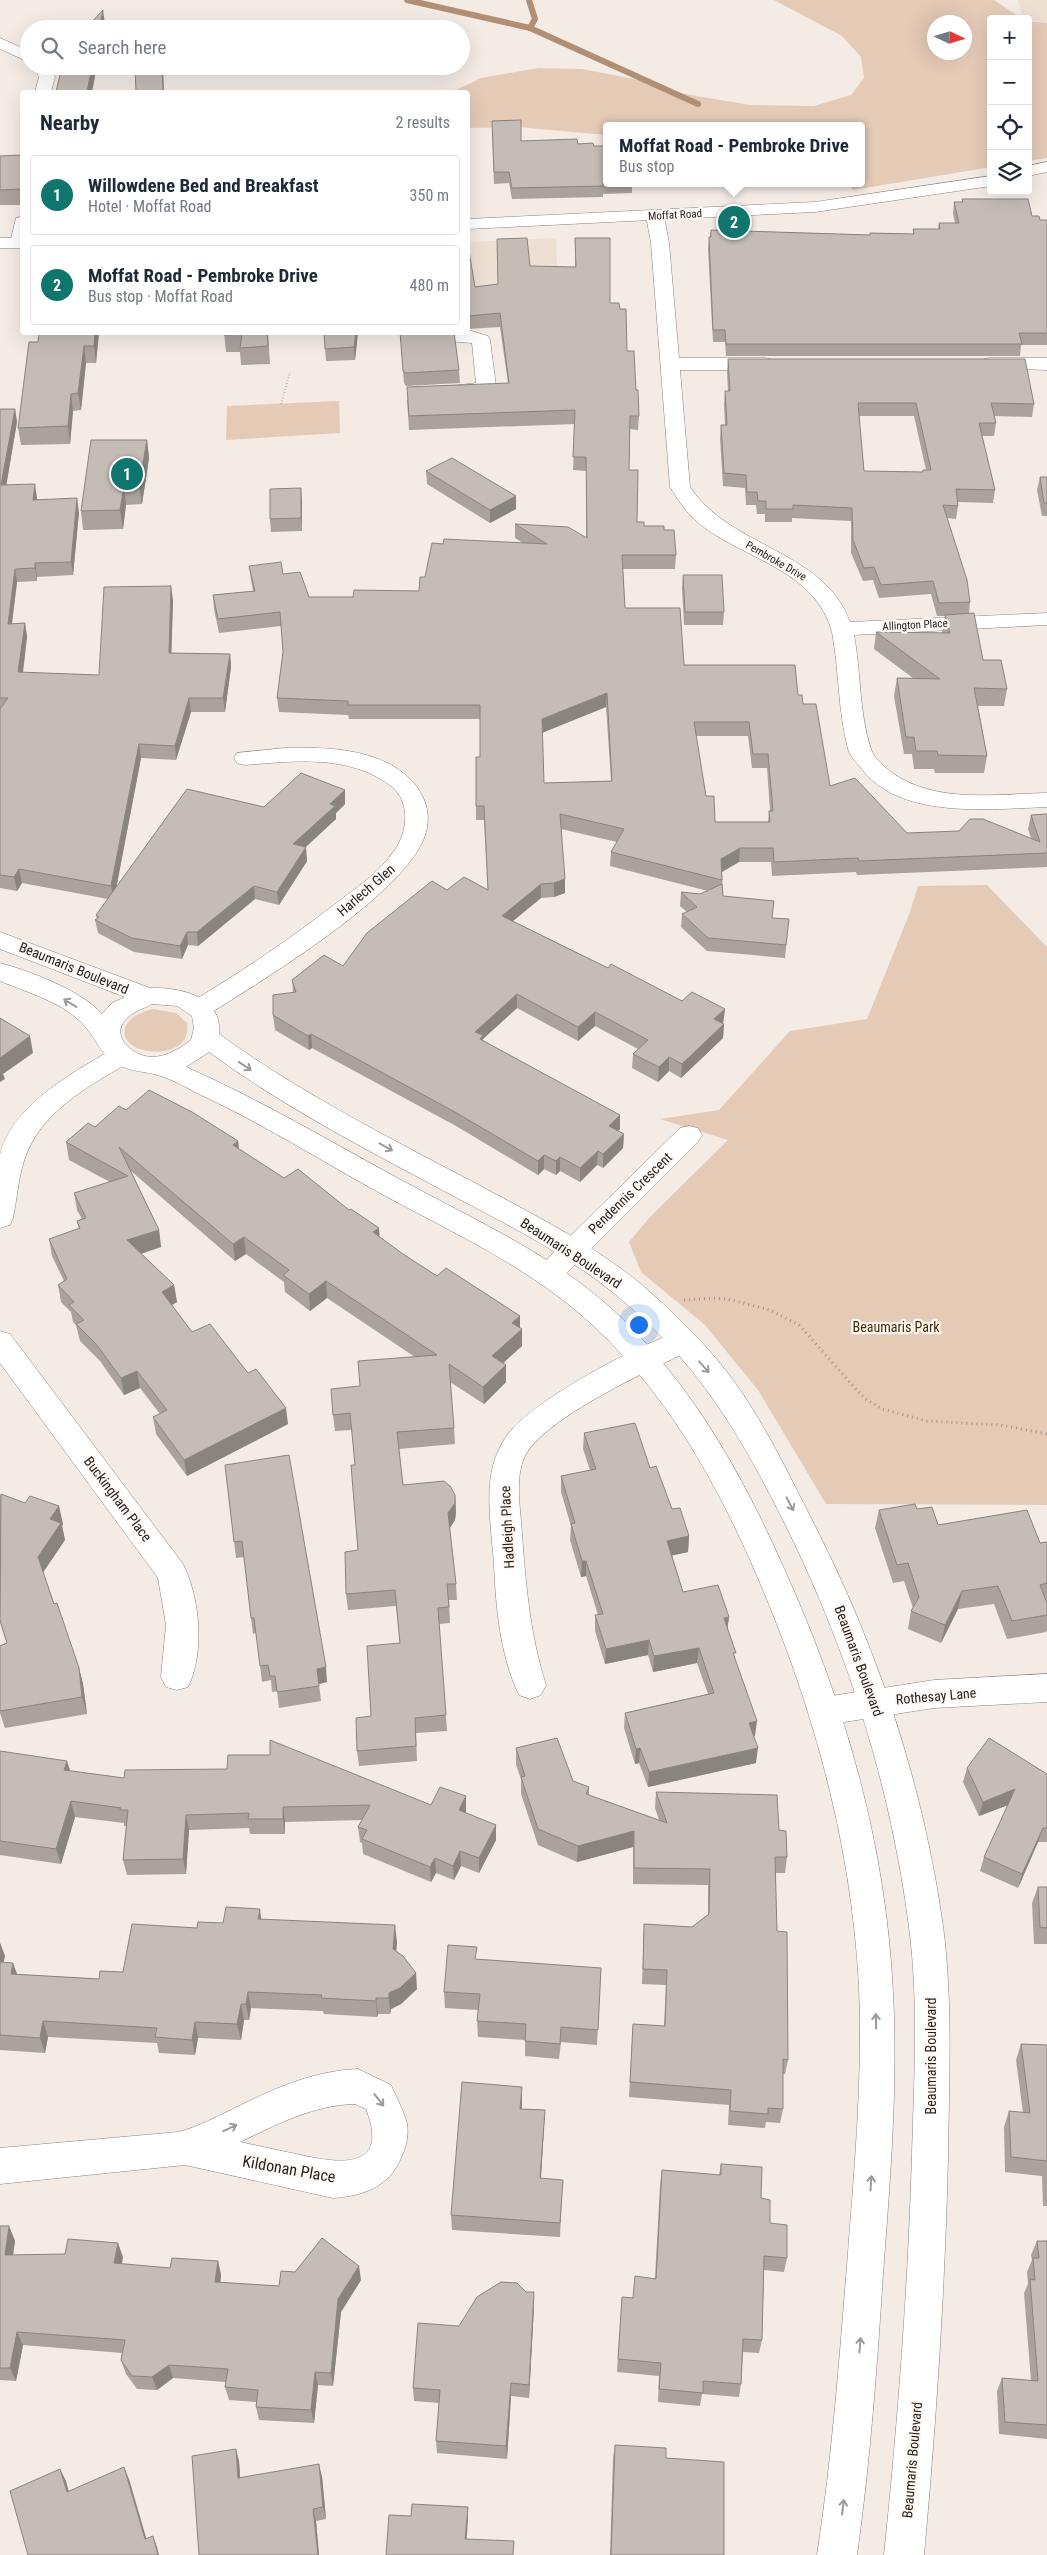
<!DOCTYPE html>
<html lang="en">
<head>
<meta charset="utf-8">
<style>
	:root { --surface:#fff; --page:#f6f6f7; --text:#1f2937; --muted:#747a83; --line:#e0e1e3; --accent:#0f766e }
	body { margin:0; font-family:"Roboto Condensed",sans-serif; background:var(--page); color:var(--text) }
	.controls { position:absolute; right:15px; top:15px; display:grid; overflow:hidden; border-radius:5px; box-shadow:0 5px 20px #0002 }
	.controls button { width:45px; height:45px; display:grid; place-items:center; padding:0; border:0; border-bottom:1px solid var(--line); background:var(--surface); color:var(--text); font:25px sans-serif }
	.compass { position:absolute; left:927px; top:15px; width:45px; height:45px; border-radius:50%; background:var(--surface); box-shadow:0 5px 20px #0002; rotate:94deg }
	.you { position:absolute; left:638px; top:1324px; width:18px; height:18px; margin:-12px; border:4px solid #fff; border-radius:50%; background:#1a73e8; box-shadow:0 0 0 8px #1a73e833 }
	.badge { display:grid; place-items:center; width:32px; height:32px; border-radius:50%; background:var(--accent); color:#fff; font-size:16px; font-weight:700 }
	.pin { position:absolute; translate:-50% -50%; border:2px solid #fff; box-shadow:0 1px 5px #0006 }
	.popup { position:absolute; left:603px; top:122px; width:262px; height:65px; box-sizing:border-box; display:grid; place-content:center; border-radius:5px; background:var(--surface); filter:drop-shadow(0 1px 4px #0005); font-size:16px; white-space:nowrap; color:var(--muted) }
	.popup b { font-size:19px; color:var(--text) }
	.popup::after { content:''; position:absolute; left:50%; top:100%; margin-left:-10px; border:10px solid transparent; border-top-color:var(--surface) }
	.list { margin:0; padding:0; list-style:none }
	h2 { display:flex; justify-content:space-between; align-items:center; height:65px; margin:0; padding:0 20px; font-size:21px }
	h2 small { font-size:16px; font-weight:400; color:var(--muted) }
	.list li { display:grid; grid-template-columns:32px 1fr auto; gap:15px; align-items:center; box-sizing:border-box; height:80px; margin:0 10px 10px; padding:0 10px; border:1px solid var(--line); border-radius:5px }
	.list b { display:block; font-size:19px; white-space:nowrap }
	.list p { margin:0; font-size:16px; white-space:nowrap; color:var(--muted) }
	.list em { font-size:16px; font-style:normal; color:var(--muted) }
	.icon { flex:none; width:28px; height:28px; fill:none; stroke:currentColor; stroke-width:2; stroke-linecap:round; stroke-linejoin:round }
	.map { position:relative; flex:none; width:1047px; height:2555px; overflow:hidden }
	.search { position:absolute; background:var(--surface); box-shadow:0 5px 20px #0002; left:20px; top:20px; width:450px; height:55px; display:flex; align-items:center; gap:12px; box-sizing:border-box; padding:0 18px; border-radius:28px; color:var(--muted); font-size:19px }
	.panel { position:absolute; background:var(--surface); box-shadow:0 5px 20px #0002; left:20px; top:90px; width:450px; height:245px; border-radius:5px }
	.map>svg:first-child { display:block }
</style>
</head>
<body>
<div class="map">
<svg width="1047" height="2555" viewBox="0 0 1047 2555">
	<rect width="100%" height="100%" fill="#f4ebe5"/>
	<!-- built -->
	<g fill="#eedfd3">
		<polygon points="1018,0 1047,0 1047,23 1023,19"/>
		<polygon points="556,238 558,297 468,301 468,242"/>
	</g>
	<!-- green -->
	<g fill="#e5cab6" fill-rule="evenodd">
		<path d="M774,0H994L1022,19H991V167L853,190L848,183H862V126H606V135L518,127L468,128V92H452L481,78L539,68L582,69L639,80L685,94L750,105L814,106L851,95L864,78L861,57L842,36ZM934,22H964V52H934Z"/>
		<polygon points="1028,21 1047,23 1047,158 1028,161"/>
		<polygon points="339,401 340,433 226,440 227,406"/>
		<polygon points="987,885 1047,947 1047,1505 826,1504 758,1390 705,1325 641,1272 629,1242 650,1217 728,1140 660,1119 719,1110 790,1031 867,1019 910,912 918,886"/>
		<path d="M154,1009L176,1013L187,1023C194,1066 109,1056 127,1024C133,1015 144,1011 154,1009Z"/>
	</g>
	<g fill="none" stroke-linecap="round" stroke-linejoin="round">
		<!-- stream -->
		<g stroke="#b08f75" stroke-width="6">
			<polyline points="407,0 530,28 698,104"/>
			<polyline points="529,0 535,19 530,28"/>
		</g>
		<defs>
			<g id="street">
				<polygon points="0,38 29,51 29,62 0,49"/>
				<polygon points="35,66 51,66 55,77 51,92 35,92 39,77"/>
				<path d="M655,211L661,212L664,216L669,243L679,358H766L773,360L775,364L773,368L766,370H680L690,487C730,548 824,550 850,622L1047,613V625L854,635C861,671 859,714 871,749C874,758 883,766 891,772C935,804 995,794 1047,793V807C990,809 899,820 861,768C856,762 850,756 848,749C838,711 839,670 832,632C816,572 749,560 705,528C689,517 680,503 670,487L651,243L646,216L649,212Z"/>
				<polygon points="22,217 22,247 13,247 10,243 16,218"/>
				<path d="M468,330L488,336L490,340L496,386C487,399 458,398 444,395L441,391L444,387L476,383L472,343L408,338L401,336L399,332H468Z"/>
				<polygon points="989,358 1047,358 1047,370 982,368 980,364 982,360"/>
				<path d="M285,748C327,747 382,748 413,782C427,798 432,818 424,838C402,896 263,980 209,1014L200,1017L191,1014L188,1008L191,1002C241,972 289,940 335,904C356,888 379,873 394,851C408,832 411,802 391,786C349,754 295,761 245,765L237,763L234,758L237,753Z"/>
				<path d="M119,1048L128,1051L132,1057L128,1063C87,1087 39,1113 24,1161C18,1179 17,1199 13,1218L10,1225L0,1228C0,1208 0,1173 0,1155C11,1107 71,1073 110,1051Z"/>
				<polygon points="689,1126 698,1128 702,1135 698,1142 560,1280 550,1283 540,1280 536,1273 540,1266 680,1128"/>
				<path d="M0,1331L10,1334L183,1564C200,1598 205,1652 188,1687L177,1690L166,1687L161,1677L166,1625L158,1578L0,1363Z"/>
				<path d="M681,1331L691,1334L695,1342L691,1350C652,1369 544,1418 525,1456C514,1478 521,1511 522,1535C526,1586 530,1635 546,1685L541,1695L530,1699L519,1695C500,1655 496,1608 494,1565C492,1532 484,1492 495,1459C499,1448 505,1436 514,1427C546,1394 637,1345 681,1331Z"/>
				<polygon points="1047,1674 1047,1702 934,1708 825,1725 814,1721 809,1711 814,1701 825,1697 934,1680"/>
				<path d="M358,2069L391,2085C396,2097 404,2111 407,2124C409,2136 406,2147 401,2158C389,2187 363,2196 333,2198L185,2165L0,2184V2148L178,2132C198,2127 216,2117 235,2108C275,2088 313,2071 358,2069ZM355,2104L366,2109C391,2173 336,2163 296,2154C277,2150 259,2146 240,2142C278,2124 313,2105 355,2104Z"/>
			</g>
			<g id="secondary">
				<polygon points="1047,162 1047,172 1028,176 1028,166"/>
				<polygon points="991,176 991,186 815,212 468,229 468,219 815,202"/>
				<rect x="0" y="238" width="22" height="10"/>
				<path d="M0,932L150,988C179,987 223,996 219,1034C299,1092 387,1137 475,1183C532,1214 591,1243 641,1284C673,1312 705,1343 731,1377C764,1422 788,1473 813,1522C878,1649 923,1784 943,1926C953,2003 949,2080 948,2157C945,2290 936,2423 924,2555H884C898,2422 908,2289 912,2155C914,2079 919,2003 909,1927C891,1788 849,1654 787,1528C740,1434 699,1363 616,1295C569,1256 514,1228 461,1200C375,1154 288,1110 209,1052L186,1067C261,1100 331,1142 403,1181C475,1220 551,1254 612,1309C689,1380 740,1470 782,1564C844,1700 886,1843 893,1993C898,2087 890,2181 883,2274C877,2368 870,2462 857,2555H817C832,2459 839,2363 847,2266C854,2173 863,2080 859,1986C851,1838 811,1698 751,1562C708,1465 652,1371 568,1304C510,1258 442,1227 378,1192C320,1160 263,1124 203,1096C188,1089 173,1079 157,1075C145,1071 131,1072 119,1065C100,1056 95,1035 80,1021C59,1001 26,992 0,981V963C30,971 82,991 102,1014L112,1003L125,997L0,949ZM152,1004L177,1006L192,1016L194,1028L191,1040C181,1048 166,1057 152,1057C130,1056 106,1032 131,1015C137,1010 145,1008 152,1004Z"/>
			</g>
		</defs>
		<!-- street casing -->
		<use href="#street" stroke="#8a827c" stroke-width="1"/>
		<!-- secondary casing -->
		<use href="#secondary" stroke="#8a827c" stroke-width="1"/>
		<!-- path-far1 -->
		<polyline stroke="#9c9591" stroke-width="2" stroke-dasharray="0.5 2.5" stroke-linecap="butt" points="281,404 290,372"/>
		<!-- path -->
		<polyline stroke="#9c9591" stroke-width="3" stroke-dasharray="1 4" stroke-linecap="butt" points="684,1300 716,1298 732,1300 770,1310 799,1325 864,1398 882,1409 927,1421 1000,1425 1047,1434"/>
		<!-- street -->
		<use href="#street" fill="#fff" fill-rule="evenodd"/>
		<!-- secondary -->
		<use href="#secondary" fill="#fff" fill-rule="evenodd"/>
	</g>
	<!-- wall -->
	<g fill="#a9a29d" fill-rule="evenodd">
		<polygon points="492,132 521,141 578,144 594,146 606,146 606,183 632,183 632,193 603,194 603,197 512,199 509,183 494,184"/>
		<polygon points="22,155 22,205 0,205 0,156"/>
		<polygon points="962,199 1032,216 1040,220 1047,220 1047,345 1021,345 1020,356 726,356 725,342 713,342 708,249 709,237 710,237 711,230 870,235 870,233 913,234 913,229 938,229 939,223 955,223 953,214 954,202 962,202"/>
		<path d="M575,238L610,303L620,309L627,351L636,390L639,416L638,430L630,429L629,470L637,522L644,526L664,530L676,555L675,569H623L625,608L684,665L798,695L803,704L830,786L907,833L1031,838L1028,829L1031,815L1047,814V867L857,875L856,872L772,876L771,862H739L722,872L723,896L773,918L789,919L785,958L707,951L681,927L682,914L687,912L680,906L681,892L700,894L708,891L610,866L611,852L617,842L561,829L565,893L554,897L541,898L513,921L608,968L682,1001L725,1009L723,1024H724L723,1038L681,1078L669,1071L658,1082L632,1068L633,1054L638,1049L595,1026L578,1041L517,1008L483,1039V1040L620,1129L618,1131L624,1134L623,1148L603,1168L597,1165L580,1182L560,1171L556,1175L544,1169L538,1175L456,1126L312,1048L309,1050L275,1030L273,1015L293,993L292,980L343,966L447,890H488L484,820H476V757H480V719H349L348,715L279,712L277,698L283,652L281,626L219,633L214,609L213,595L253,591L251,580L249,566L283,574L309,597H353L419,591L425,577L443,544L523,543L515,538V524L586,538V471L573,470L575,424L409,430L407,400L508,383L500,327L468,329V245L475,287L498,284L497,239L530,266L575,267ZM606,707L611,781L544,783L542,732ZM696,736H748L752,768H767L770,811H769L768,822H715L706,796Z"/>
		<polygon points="99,332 96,363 86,363 81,410 73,411 70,444 21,445 18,428 38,342 56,333"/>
		<polygon points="224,332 268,332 270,364 241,365 240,352 226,352"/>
		<polygon points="324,332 358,332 355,360 326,361"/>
		<polygon points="400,332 459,370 460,383 406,386 404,383"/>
		<path d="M728,359L1034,404L1032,417L994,416L996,423L994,436H982L995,490L993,503L958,502V506L956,519L947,518L970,602L969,614L983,660L1007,689L1004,706H978L987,756L984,773H935L934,769H914L912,754H904L894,696L897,678H913L874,649L876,632L942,633L945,616H937L931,594L879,598L873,580L863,581L851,553V521L792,518V522H765V514H757L756,505H746L745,488L723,486L720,438L721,425H725L724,404L725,391H728L727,372ZM859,416H914L926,470H923L922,472L864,471Z"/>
		<polygon points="0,409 15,409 17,422 6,485 37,498 37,499 79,512 73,575 37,577 37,581 17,582 12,624 25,623 27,637 23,673 99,675 173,600 171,653 230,654 231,667 225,712 191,712 176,760 141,758 116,888 264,807 345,804 336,813 336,819 305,847 307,861 279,905 255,899 198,946 188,945 182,959 134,952 98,933 95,920 97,919 96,915 108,899 22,883 17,891 0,888"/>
		<polygon points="147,440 149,458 142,504 126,505 123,529 83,530 81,511"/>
		<polygon points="426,471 516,496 516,509 490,523 427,484"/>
		<polygon points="1040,477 1047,477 1047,516 1042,516 1037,490"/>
		<polygon points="301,488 302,531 271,532 270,519"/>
		<polygon points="683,575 724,612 723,625 684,625 682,588"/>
		<polygon points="126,1110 238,1141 239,1149 284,1178 379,1237 403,1254 437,1276 520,1316 520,1328 522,1346 503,1363 506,1382 484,1404 450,1382 454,1428 455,1444 399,1449 403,1485 455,1495 456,1512 455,1520 450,1528 456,1584 457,1600 449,1600 450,1623 439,1624 447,1731 416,1733 417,1761 359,1766 357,1751 400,1643 396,1606 348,1610 346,1594 358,1550 355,1465 352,1430 335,1431 333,1415 360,1386 415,1357 327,1298 310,1311 285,1292 284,1282 246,1254 235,1261 131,1171 159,1230 161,1247 141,1254 174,1285 177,1302 172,1305 192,1332 288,1424 187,1476 156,1434 153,1417 160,1414 140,1388 124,1395 100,1361 80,1341 76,1325 73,1322 71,1312 61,1302 58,1285 64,1281 52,1256 49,1239 79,1229 77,1221 82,1219 77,1210 74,1193 110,1182 69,1160 66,1142"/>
		<polygon points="584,1433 650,1468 672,1509 689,1536 688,1552 672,1555 683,1592 729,1617 727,1628 755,1736 754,1736 756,1763 648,1787 639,1763 635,1764 624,1728 625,1713 708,1694 697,1663 653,1672 648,1655 605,1664 595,1631 595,1615 598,1615 586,1576 581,1577 570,1540 571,1526 561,1492 561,1476 590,1470 583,1449"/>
		<polygon points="225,1465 327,1682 319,1684 321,1701 279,1708 277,1691 272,1692 271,1680 262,1682 256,1633 253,1634 251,1618 244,1557 236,1558"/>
		<polygon points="0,1495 63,1524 62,1526 65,1540 43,1572 54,1604 79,1668 83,1684 87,1714 5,1728 0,1713 0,1646 7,1644 0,1622"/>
		<polygon points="917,1509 938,1525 1040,1543 1047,1542 1047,1601 1046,1601 1047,1603 1047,1630 1046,1632 1007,1639 994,1604 958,1609 941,1643 908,1629 911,1611 913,1608 904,1581 893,1583 875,1528 879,1510"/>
		<polygon points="516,1748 573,1781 589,1787 589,1795 659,1820 655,1808 656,1792 779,1830 787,1857 785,1873 775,1873 777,1931 788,2060 785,2074 783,2074 783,2109 780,2123 766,2122 765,2128 728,2125 729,2105 629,2097 633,2024 664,2026 666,1985 642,1984 644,1924 692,1927 708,1915 708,1885 633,1884 633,1847 577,1862 538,1845 521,1794 521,1779 516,1765"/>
		<polygon points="0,1751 70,1771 124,1778 431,1805 466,1796 466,1813 496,1840 479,1873 461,1866 454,1880 436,1873 431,1882 363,1854 362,1843 360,1842 358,1827 362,1820 285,1822 285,1834 250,1834 249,1828 189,1830 186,1874 127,1875 123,1860 127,1826 124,1826 124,1823 75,1817 61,1864 0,1855"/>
		<polygon points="967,1768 1047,1774 1047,1842 1038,1842 1018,1888 980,1871 984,1857 1008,1805 979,1816 963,1782"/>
		<polygon points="1038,1887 1047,1887 1047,1944 1034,1944 1032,1903"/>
		<polygon points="261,1919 397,1942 396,1951 417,1989 401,2004 391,2009 390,2014 378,2014 377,2017 324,2014 323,2011 251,2008 249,2020 244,2020 241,2040 198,2038 195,2055 159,2053 157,2043 48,2037 45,2053 0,2050 0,1943 5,1956 3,1963 17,1974 99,1979 123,1972 197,1928 223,1923"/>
		<polygon points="477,1959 601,1968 597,2045 561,2042 559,2059 525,2056 525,2040 478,2037 477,2021 478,2010 445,2008 444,1992"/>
		<polygon points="1021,2044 1047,2045 1047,2206 1043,2206 1042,2176 1005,2172 1004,2127 1009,2111 1023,2113 1016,2060"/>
		<polygon points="522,2087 522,2109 545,2110 541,2178 562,2194 560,2237 452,2230 451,2215"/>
		<polygon points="721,2164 761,2198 770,2223 787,2258 784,2272 764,2270 762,2340 759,2353 743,2352 741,2384 739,2397 702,2394 700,2406 658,2402 659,2376 617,2372 622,2297 633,2298 655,2278 660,2185 662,2170 719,2175"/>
		<polygon points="0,2226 9,2226 15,2241 13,2255 123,2257 122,2264 170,2268 218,2261 221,2275 220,2282 279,2286 361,2280 341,2312 333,2386 318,2385 314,2423 259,2420 256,2407 256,2402 229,2400 225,2387 226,2382 173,2378 157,2390 137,2389 126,2374 121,2360 122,2353 23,2345 16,2381 0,2380"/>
		<polygon points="1037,2241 1047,2241 1047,2439 999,2434 997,2391 1002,2378 1031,2381 1024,2293 1028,2284 1027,2272 1032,2260 1031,2255"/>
		<polygon points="534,2306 529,2398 511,2396 507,2459 437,2453 436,2441 439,2403 414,2401 413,2388 459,2326"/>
		<polygon points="615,2445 666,2458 724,2555 610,2555 613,2458"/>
		<polygon points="239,2461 240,2478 322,2477 326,2519 316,2521 319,2555 199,2555"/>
	</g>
	<!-- shaded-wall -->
	<g fill="#8a847f">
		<polygon points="103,10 105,24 104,29 99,29"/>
		<polygon points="92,66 97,66 92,92 87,92"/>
		<polygon points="162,66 163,66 164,92 163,92"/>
		<polygon points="95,332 99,332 96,363 94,346"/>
		<polygon points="356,332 358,332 355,360 354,347"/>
		<polygon points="84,346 86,363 81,410 78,393"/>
		<polygon points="71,394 73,411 70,444 68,426"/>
		<polygon points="15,409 17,422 4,499 1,485"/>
		<polygon points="147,440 149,458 142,504 139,486"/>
		<polygon points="35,484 37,498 35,513 33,500"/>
		<polygon points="124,486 126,505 123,529 120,510"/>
		<polygon points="301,488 302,501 302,531 301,518"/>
		<polygon points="516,496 516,509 490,523 490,510"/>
		<polygon points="77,498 79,512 73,575 71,562"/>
		<polygon points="35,563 37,577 37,581 35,568"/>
		<polygon points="15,569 17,582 10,638 8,624"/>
		<polygon points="171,586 173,600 171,667 169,653"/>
		<polygon points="25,623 27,637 21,686 18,672"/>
		<polygon points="230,654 231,667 225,712 223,698"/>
		<polygon points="607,693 606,707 542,733 542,719"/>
		<polygon points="189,698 191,712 176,760 175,746"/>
		<polygon points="139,744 141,758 114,900 111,886"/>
		<polygon points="345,790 345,804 336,813 336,819 294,858 293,844 330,804"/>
		<polygon points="306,847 307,861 279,905 277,892"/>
		<polygon points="740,848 739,862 720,873 721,859"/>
		<polygon points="19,869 22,883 17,891 14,877"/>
		<polygon points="565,879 565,893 554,897 554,883"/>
		<polygon points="541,884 541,898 502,930 502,916"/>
		<polygon points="254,886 255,899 198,946 197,932"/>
		<polygon points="187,932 188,945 182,959 180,946"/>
		<polygon points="517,994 517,1008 483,1039 483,1050 475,1032"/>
		<polygon points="725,1009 723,1023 713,1033 714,1019"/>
		<polygon points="595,1012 595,1026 578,1041 578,1027"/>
		<polygon points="724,1024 723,1038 681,1078 682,1064"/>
		<polygon points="311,1034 312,1048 309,1050 308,1036"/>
		<polygon points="30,1036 33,1053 3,1074 5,1079 0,1082 0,1058"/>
		<polygon points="669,1057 669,1071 658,1082 659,1067"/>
		<polygon points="620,1115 620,1129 608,1140 609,1126"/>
		<polygon points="624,1134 623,1148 603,1168 603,1154"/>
		<polygon points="238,1141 240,1159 233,1145"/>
		<polygon points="598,1151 597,1165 580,1182 580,1168"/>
		<polygon points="544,1155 544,1169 538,1175 538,1161"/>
		<polygon points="560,1157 560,1171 556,1175 556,1161"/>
		<polygon points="379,1228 380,1245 373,1232"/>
		<polygon points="159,1230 161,1247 130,1257 127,1240"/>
		<polygon points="244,1237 246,1254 235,1261 233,1244"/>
		<polygon points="326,1281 327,1298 310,1311 309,1294"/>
		<polygon points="174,1285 177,1302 165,1309 162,1292"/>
		<polygon points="520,1316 520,1331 522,1329 522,1346 492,1373 492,1356 512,1323"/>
		<polygon points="506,1365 506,1382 484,1404 483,1387"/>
		<polygon points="137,1371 140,1388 124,1395 121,1378"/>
		<polygon points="286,1408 288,1424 187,1476 184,1460"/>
		<polygon points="455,1495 456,1512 455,1520 449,1529 448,1513"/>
		<polygon points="59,1506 63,1524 62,1526 65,1540 42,1574 38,1557 50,1519"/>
		<polygon points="689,1536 688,1552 666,1557 667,1541"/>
		<polygon points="582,1561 586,1561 586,1576 581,1577"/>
		<polygon points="962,1591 958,1609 941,1643 945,1625"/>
		<polygon points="729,1617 727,1632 724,1618"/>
		<polygon points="649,1640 648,1655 605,1664 606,1649"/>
		<polygon points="699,1648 697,1663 653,1672 654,1656"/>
		<polygon points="326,1667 327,1682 318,1684 317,1669"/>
		<polygon points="79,1668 83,1684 87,1714 82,1697"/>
		<polygon points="757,1721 755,1736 747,1738 749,1723"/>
		<polygon points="640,1748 639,1763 635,1764 636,1749"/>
		<polygon points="758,1748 756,1763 648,1787 649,1772"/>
		<polygon points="67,1761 72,1776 64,1770"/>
		<polygon points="1015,1789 1011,1804 979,1816 983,1802"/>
		<polygon points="466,1796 466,1812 460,1825 459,1810"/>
		<polygon points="71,1801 75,1817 61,1864 56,1849"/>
		<polygon points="283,1807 285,1822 285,1834 283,1819"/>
		<polygon points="186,1815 189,1830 186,1874 183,1859"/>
		<polygon points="496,1825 496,1840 479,1873 479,1858"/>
		<polygon points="1043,1828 1038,1842 1018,1888 1022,1874"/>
		<polygon points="634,1831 633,1847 577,1862 578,1846"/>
		<polygon points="460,1851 461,1866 454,1880 453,1866"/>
		<polygon points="435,1858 436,1873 431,1882 430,1867"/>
		<polygon points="260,1909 262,1925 258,1919"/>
		<polygon points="395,1925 397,1942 395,1966 393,1949"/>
		<polygon points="0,1943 5,1956 0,1977"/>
		<polygon points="13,1963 19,1979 11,1974"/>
		<polygon points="416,1973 417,1989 401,2004 391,2009 390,2014 389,1998 389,1993"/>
		<polygon points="248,1992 251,2008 249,2020 246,2004"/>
		<polygon points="376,1998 378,2014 377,2017 376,2001"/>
		<polygon points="241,2004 244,2020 241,2040 237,2024"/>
		<polygon points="43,2021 48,2037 45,2053 40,2038"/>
		<polygon points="195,2022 198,2038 195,2055 192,2040"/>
		<polygon points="522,2087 522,2102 520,2124 520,2109"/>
		<polygon points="545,2110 544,2126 540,2193 540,2178"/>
		<polygon points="9,2226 15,2241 11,2269 5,2255"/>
		<polygon points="118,2243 123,2257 119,2277 114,2263"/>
		<polygon points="218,2261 221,2275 219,2296 215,2282"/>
		<polygon points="359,2266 361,2280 341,2312 333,2386 331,2373 338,2299"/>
		<polygon points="534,2292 534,2306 529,2398 529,2385"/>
		<polygon points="17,2332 23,2345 16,2381 10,2368"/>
		<polygon points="169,2365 173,2378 157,2390 152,2377"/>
		<polygon points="315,2372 318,2385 314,2423 311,2410"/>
		<polygon points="511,2383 511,2396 507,2459 506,2446"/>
		<polygon points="236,2449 239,2461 241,2490 238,2478"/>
		<polygon points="319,2464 322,2477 326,2519 323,2507"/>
		<polygon points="124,2467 129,2479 150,2551 145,2539"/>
		<polygon points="60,2469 66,2481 72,2504 67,2492"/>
		<polygon points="468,2507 468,2519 466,2550 465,2539"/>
		<polygon points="313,2509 316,2521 319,2555 318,2555"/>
		<polygon points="153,2536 157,2547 159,2555 158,2555"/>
	</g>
	<!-- building -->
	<g fill="#c5bcb6" stroke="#8a847f" fill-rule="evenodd">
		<polygon points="103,10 99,29 85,29"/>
		<polygon points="62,66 92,66 87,92 56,92"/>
		<polygon points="135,66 162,66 163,92 136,92"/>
		<polygon points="521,120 521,141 577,139 578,144 593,143 594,146 606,146 606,182 603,182 603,186 512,188 509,172 494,172 492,121"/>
		<polygon points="22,155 22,189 0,190 0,156"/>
		<polygon points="962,199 1028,199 1032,216 1039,216 1040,220 1047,220 1047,333 1019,333 1022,344 726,344 725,330 713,330 709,237 711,237 711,230 870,235 870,233 914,234 913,229 940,229 939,223 959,223 954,202 963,202"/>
		<path d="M527,238L530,266L576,267L575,238H610V303H619L620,309H626L627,351H634L636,390H638L639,416H630L629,470H638L637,522H644V526H664V530H674L676,555H622L625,608H680L684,665H795L798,695H802L803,704H816L830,786L855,778L907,833L959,831L970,819H983L1040,842L1031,815L1047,814V853L859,861L858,858L774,862L773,848H740L721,859L722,880L611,852L624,829L560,814L565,879L554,883L541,884L502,916L608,968L611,964L682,1001L692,992L725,1009L714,1019L724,1024L682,1064L669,1057L659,1067L633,1054L648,1040L595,1012L578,1027L517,994L475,1032L483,1035L480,1039L620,1115L609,1126L624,1134L603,1154L598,1151L580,1168L560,1157L556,1161L544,1155L538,1161L455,1112L311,1034L308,1036L273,1015V995L296,992L292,980L324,955L343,966L367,933L432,881L447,890L464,877L488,890L484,806H476V757H480V705H348V701L277,698L283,652L280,612L218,619L213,595L255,591L249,566L281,562L283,574L300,572L309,597H353L354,590L419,591L420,577H425L432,543L443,544L444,539L547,544L515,524L568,527L587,538L586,457H573L575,410L409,416L407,387L509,383L500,313L468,316V245L475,287L498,284L497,239ZM607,693L612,781L544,783L542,719ZM694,722H749L753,754H768L773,811H769L770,822H715L714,796H706Z"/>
		<polygon points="56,332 95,332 94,346 84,346 78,393 71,394 68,426 18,428 29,342 38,342 39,334"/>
		<polygon points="224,332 267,332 268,346 240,348 242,334 224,335"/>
		<polygon points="324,332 356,332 354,347 325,349"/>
		<polygon points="400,332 454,332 459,370 406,373 403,371"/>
		<path d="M728,359H1025L1034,404L991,403L996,423H979L995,490L956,489L958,506L943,505L967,580L970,602L939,603L933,581L881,585L874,567L864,568L853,540L852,508L793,505V509H766V501H758L757,492H747L746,475L724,473L721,425H727L725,391H730ZM858,403H916L931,470H923V472L864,471Z"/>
		<polygon points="0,409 15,409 1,485 35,484 33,500 77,498 71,562 35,563 35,568 15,569 8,624 25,623 18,672 99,675 104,587 171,586 169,653 230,654 223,698 189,698 175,746 139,744 111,886 19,869 14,877 0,875 0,709 8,698 0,698"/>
		<polygon points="91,440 147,440 139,486 124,486 120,510 81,511"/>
		<polygon points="452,458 516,496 490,510 426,471"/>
		<polygon points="1040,477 1047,477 1047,503 1044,503"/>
		<polygon points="301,488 301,518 270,519 270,489"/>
		<polygon points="683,575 722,575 724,612 685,612"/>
		<polygon points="974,613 983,660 1001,660 1007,689 974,688 987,756 938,755 937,751 916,751 914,737 906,737 897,678 940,679 876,632 950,633 945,615"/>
		<polygon points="301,773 345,790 330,804 335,806 293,844 306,847 277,892 254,886 197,932 187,932 180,946 132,938 95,920 99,917 96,915 187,789 264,807"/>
		<polygon points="722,884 723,896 774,901 772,918 789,919 786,945 708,938 682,914 697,907 681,892 700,894"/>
		<polygon points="0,1018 30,1036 0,1058"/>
		<polygon points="149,1090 192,1112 238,1141 233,1145 284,1178 298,1169 349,1210 351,1209 379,1228 373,1232 403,1254 437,1276 446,1268 520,1316 512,1323 522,1329 492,1356 506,1365 483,1387 449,1364 454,1428 397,1432 403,1485 444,1481 450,1486 455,1495 455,1503 448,1513 456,1584 447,1584 449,1607 438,1608 446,1715 415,1718 416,1746 357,1751 356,1718 371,1716 367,1646 400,1643 395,1590 346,1594 345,1552 358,1550 351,1465 355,1465 350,1413 333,1415 331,1389 360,1386 358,1361 437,1355 326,1281 309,1294 283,1275 289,1270 244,1237 233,1244 119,1147 159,1230 127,1240 174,1285 162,1292 192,1332 210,1324 248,1373 256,1369 286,1408 184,1460 153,1417 167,1410 137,1371 121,1378 96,1344 76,1324 84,1320 69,1305 74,1302 58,1285 67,1279 49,1239 80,1228 77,1221 86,1218 74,1193 128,1176 66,1142 88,1123 95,1127 119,1106 126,1110"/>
		<polygon points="635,1423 650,1468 656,1466 672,1509 680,1508 689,1536 667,1541 683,1592 718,1585 729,1617 724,1618 736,1653 733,1653 757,1721 749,1723 758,1748 649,1772 640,1748 636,1749 625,1713 714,1693 699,1648 654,1656 649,1640 606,1649 595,1615 603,1614 586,1561 582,1561 571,1524 575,1523 561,1476 596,1469 584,1433"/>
		<polygon points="289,1455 326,1667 317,1669 319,1686 277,1692 275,1676 270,1676 268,1665 260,1666 254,1618 251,1618 242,1541 234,1542 225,1465"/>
		<polygon points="1,1494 25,1503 30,1496 59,1506 50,1519 61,1523 38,1557 54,1604 57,1603 79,1668 82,1697 0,1711 0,1646 7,1643 0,1620"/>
		<polygon points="915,1504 917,1509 932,1507 938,1525 1027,1510 1040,1543 1047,1542 1047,1583 1040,1585 1047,1603 1047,1615 1012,1621 998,1586 962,1591 945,1625 911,1611 919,1597 908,1563 897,1565 879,1510"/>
		<polygon points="557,1738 573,1781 589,1787 586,1794 667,1823 656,1792 777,1795 779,1830 786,1831 787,1857 775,1857 777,1931 787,1932 788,2060 783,2059 783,2109 768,2108 768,2114 730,2111 731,2090 630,2082 633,2024 665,2026 667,1970 643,1969 644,1924 692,1927 709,1914 710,1869 634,1868 634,1831 578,1846 538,1829 521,1777 525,1776 516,1748"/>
		<polygon points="989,1738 1047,1774 1047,1828 1043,1828 1022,1874 984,1857 1015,1789 983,1802 967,1768"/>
		<polygon points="270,1740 431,1805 440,1787 466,1796 459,1810 496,1825 479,1858 460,1851 453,1866 435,1858 430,1867 362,1839 367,1830 358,1827 370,1805 283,1807 283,1819 248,1819 249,1813 186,1815 183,1859 123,1860 128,1810 120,1810 121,1808 71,1801 56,1849 0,1841 0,1751 67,1761 64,1770 124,1778 125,1770 227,1769 228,1755 270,1755"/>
		<polygon points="1038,1887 1047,1887 1047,1928 1040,1927"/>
		<polygon points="226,1907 260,1909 258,1919 395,1925 393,1949 403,1956 416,1973 400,1988 389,1993 389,1998 376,1998 376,2001 321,1998 322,1995 248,1992 246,2004 241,2004 237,2024 195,2022 192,2040 155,2037 157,2028 43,2021 40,2038 0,2035 0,1962 13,1963 11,1974 99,1979 100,1971 123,1972 132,1924 197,1928 198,1922 223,1923"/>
		<polygon points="448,1945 477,1947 475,1959 601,1968 598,2030 561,2027 560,2044 525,2041 526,2024 477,2021 480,1994 444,1992"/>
		<polygon points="1021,2044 1047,2045 1047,2161 1011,2157 1009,2111 1030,2113"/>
		<polygon points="462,2082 522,2087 520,2109 545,2110 540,2178 563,2180 560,2223 451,2215"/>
		<polygon points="721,2164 762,2167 761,2198 770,2200 770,2223 787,2225 787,2258 764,2256 762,2340 743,2339 741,2384 703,2381 703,2393 659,2389 661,2363 618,2359 622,2297 633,2298 635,2276 656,2279 662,2170 721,2175"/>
		<polygon points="0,2226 9,2226 5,2255 65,2254 68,2239 118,2243 114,2263 170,2268 172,2258 218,2261 215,2282 279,2286 281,2271 295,2272 322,2238 359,2266 338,2299 331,2373 315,2372 311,2410 256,2407 258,2390 225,2387 228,2369 169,2365 152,2377 132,2376 121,2360 125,2340 17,2332 10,2368 0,2368"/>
		<polygon points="1037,2241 1047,2241 1047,2425 1005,2422 1002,2378 1038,2381 1030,2279 1035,2280 1033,2258 1039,2258"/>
		<polygon points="501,2282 517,2283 526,2292 534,2292 529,2385 511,2383 506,2446 436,2441 440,2390 413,2388 418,2323 459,2326 477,2297"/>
		<polygon points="615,2445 666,2448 666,2458 724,2462 724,2555 611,2555"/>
		<polygon points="236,2449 238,2478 319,2464 323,2507 313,2509 318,2555 199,2555 192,2456"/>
		<polygon points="124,2467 145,2539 153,2536 158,2555 28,2555 10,2491 60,2469 67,2492"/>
		<polygon points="412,2504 468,2507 465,2539 514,2541 513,2555 386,2555 389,2515 411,2516"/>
	</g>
	<!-- one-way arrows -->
	<defs><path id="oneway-shaft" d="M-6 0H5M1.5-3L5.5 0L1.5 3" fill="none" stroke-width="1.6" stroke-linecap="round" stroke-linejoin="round" transform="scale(1.25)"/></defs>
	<g stroke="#9b9a99">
		<use href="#oneway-shaft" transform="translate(70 1003) rotate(-149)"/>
		<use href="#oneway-shaft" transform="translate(245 1066) rotate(34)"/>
		<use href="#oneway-shaft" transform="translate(386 1147) rotate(29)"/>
		<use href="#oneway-shaft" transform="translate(704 1367) rotate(48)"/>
		<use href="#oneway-shaft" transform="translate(790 1504) rotate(62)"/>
		<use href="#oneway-shaft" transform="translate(876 2021) rotate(-91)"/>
		<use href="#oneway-shaft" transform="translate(379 2100) rotate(52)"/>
		<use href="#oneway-shaft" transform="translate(230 2128) rotate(-25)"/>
		<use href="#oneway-shaft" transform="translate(871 2183) rotate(-86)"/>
		<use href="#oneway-shaft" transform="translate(860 2345) rotate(-86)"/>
		<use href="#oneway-shaft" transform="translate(843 2507) rotate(-83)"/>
	</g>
	<g text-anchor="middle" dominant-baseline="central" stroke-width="4.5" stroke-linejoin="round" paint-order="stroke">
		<!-- far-street labels -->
		<g font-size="11" fill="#211e1c" stroke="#fff9f5">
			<text transform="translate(675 215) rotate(-3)">Moffat Road</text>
			<text transform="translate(776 561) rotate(30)">Pembroke Drive</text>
			<text transform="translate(915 625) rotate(-3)">Allington Place</text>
		</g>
		<!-- street labels -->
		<g font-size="14" fill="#211e1c" stroke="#fff9f5">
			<text transform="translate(366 890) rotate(-41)">Harlech Glen</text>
			<text transform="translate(74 968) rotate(22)">Beaumaris Boulevard</text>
			<text transform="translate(630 1193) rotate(-44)">Pendennis Crescent</text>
			<text transform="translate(571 1253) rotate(33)">Beaumaris Boulevard</text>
			<text transform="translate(118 1499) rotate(53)">Buckingham Place</text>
			<text transform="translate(507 1527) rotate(-93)">Hadleigh Place</text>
			<text transform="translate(859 1661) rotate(70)">Beaumaris Boulevard</text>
			<text transform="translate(936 1696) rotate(-5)">Rothesay Lane</text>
			<text transform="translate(931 2056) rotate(-90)">Beaumaris Boulevard</text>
			<text transform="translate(912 2460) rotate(-85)">Beaumaris Boulevard</text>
		</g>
		<!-- park labels -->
		<g font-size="14" fill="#492706" stroke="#fff9f5">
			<text x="896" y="1327">Beaumaris Park</text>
		</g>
		<!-- near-street labels -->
		<g font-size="16" fill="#211e1c" stroke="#fff9f5">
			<text transform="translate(289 2169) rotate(10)">Kildonan Place</text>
		</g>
	</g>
</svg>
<div class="controls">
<button>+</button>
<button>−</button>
<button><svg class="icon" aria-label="locate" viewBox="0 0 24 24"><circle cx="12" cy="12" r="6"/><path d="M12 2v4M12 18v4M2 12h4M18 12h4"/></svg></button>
<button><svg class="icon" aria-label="layers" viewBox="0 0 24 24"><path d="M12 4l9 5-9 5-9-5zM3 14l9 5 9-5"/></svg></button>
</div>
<svg class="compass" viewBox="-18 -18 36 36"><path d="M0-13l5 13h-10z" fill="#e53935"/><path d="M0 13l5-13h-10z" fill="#747a83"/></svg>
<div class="you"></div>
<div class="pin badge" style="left:127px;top:474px">1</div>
<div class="pin badge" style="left:734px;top:222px">2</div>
<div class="popup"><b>Moffat Road - Pembroke Drive</b>Bus stop</div>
<div class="search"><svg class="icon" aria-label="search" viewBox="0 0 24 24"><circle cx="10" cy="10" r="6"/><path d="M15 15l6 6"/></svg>Search here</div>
<section class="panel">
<h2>Nearby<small>2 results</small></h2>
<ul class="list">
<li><span class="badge">1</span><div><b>Willowdene Bed and Breakfast</b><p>Hotel · Moffat Road</p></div><em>350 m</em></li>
<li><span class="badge">2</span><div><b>Moffat Road - Pembroke Drive</b><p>Bus stop · Moffat Road</p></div><em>480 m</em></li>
</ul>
</section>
</div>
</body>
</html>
